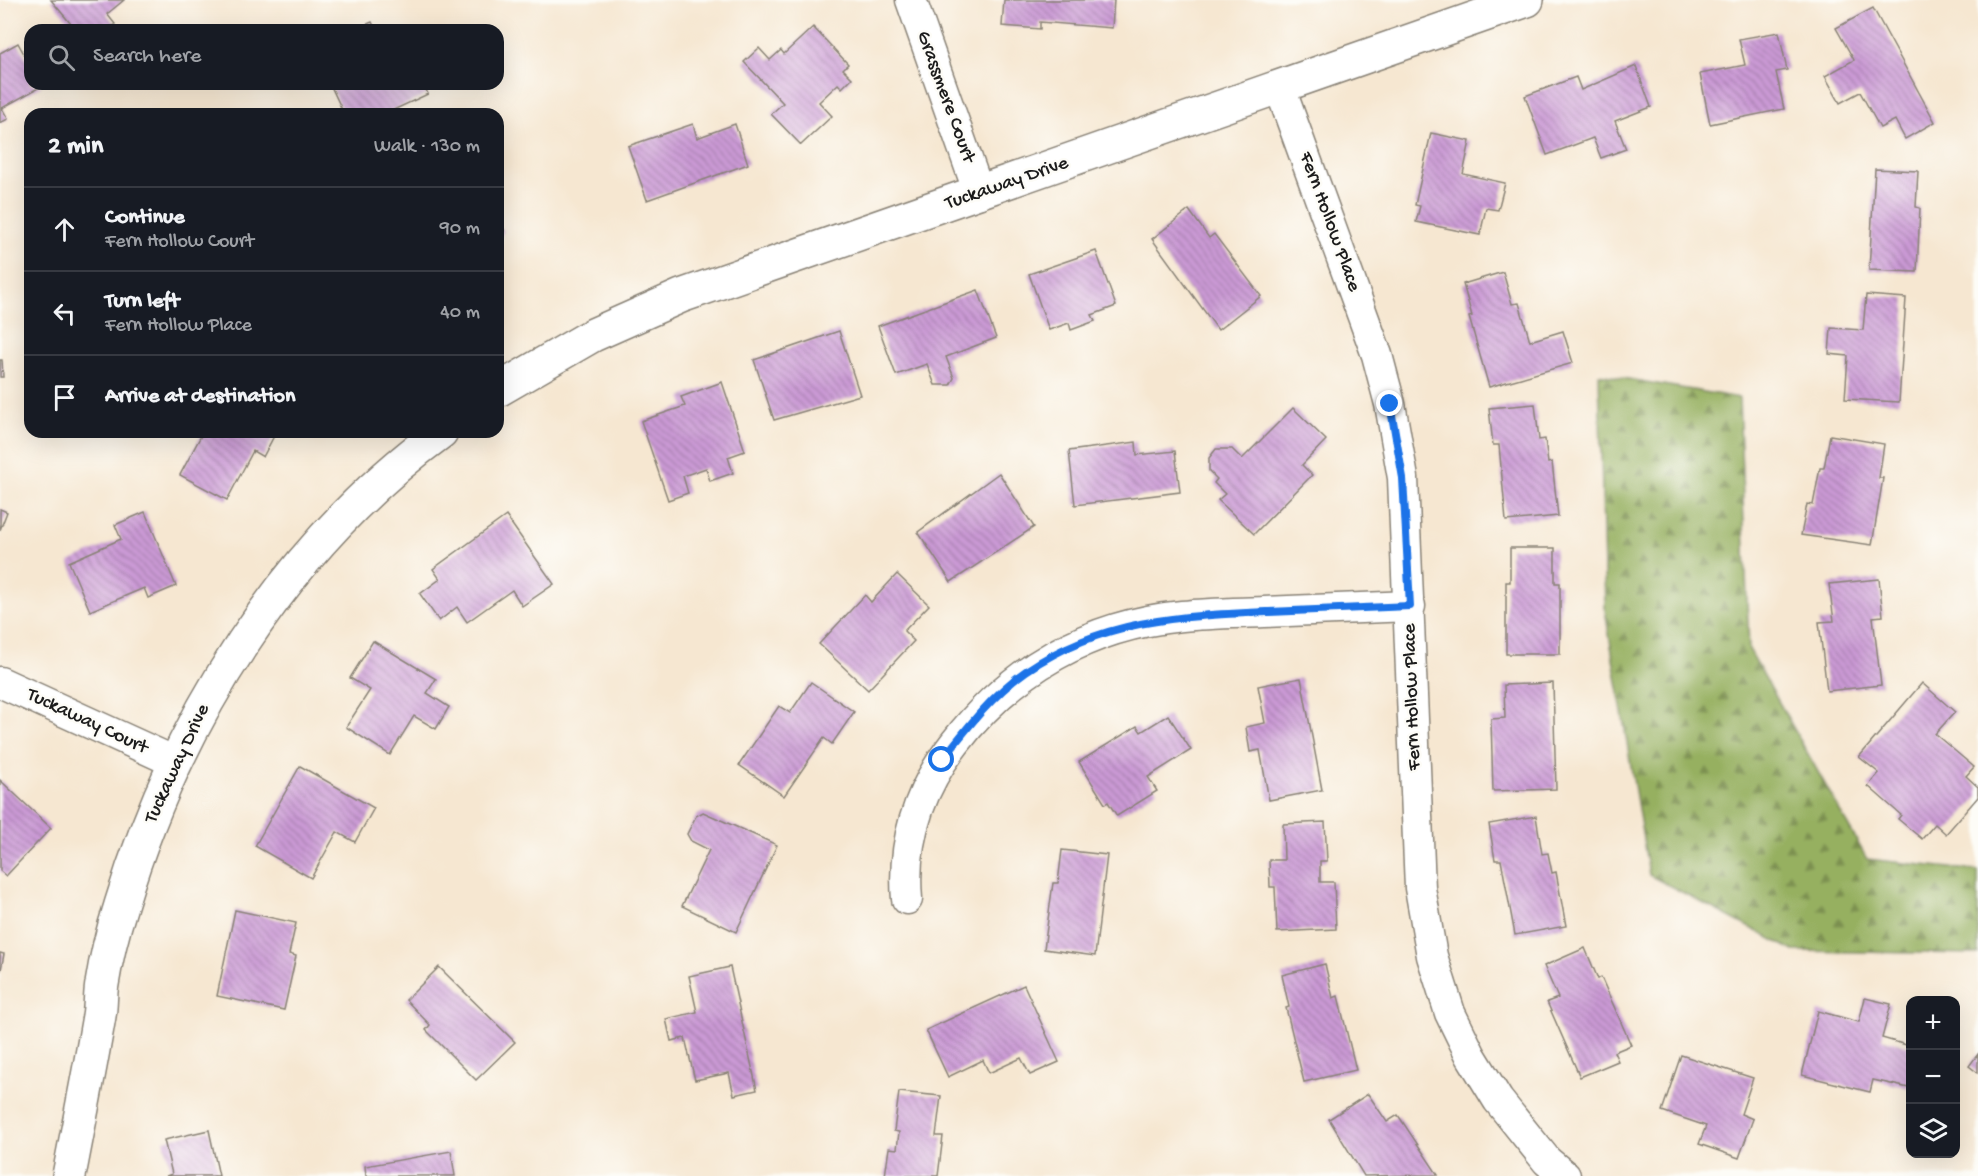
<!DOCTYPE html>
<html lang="en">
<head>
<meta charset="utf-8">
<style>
	:root { --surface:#171b24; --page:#242831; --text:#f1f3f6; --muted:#9ea1a6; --line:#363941 }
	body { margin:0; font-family:"Gochi Hand",sans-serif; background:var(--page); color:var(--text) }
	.controls { position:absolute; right:18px; bottom:18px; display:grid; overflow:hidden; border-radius:12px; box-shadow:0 6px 24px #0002 }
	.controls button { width:54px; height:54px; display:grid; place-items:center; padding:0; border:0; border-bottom:2px solid var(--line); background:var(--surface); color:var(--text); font:30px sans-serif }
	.stop { position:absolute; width:18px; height:18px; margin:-14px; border:4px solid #1a73e8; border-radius:50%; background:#fff }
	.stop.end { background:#1a73e8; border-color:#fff; box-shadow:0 2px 6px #0008 }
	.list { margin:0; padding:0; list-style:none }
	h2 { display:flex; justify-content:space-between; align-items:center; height:78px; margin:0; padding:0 24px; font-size:26px }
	h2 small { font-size:20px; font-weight:400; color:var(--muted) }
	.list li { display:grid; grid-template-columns:39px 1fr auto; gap:18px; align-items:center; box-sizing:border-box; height:84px; padding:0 24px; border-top:2px solid var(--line) }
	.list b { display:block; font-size:22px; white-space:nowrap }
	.list p { margin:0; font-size:20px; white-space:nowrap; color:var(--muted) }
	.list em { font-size:20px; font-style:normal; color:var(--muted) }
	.icon { flex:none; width:33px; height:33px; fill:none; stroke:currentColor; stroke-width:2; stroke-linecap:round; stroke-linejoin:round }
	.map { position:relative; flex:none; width:1978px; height:1176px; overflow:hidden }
	.search { position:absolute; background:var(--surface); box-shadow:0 6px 24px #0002; left:24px; top:24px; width:480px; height:66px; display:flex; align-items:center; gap:15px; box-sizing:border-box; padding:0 21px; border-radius:18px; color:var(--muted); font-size:22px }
	.panel { position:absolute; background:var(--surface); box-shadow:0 6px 24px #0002; left:24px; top:108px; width:480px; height:330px; border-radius:18px }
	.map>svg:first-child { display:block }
</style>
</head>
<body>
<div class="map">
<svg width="1978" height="1176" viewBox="0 0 1978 1176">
	<defs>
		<pattern id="forest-firs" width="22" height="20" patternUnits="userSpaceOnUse" patternTransform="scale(1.5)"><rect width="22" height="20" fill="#96b061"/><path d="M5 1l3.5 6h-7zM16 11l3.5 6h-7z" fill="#7a8e4f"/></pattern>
		<pattern id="building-back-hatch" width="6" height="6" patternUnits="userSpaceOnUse" patternTransform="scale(1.5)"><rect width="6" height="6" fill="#cb9ad5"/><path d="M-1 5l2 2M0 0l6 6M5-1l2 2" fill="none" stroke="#a47dac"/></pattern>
	</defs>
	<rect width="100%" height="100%" fill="#fdfcf7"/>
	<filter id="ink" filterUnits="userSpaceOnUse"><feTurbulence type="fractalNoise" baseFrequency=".0167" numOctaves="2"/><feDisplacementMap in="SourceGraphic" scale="12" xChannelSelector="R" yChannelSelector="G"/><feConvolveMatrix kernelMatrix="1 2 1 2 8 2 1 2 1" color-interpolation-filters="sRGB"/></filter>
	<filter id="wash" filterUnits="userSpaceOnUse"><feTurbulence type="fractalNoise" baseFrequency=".008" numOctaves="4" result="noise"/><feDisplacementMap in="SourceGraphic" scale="24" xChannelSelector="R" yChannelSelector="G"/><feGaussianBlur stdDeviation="1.35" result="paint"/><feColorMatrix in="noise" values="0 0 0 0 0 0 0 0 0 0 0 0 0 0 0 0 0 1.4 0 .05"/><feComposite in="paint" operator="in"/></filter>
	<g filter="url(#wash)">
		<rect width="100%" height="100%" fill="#f6e7d1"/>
		<!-- forest -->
		<polygon fill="url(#forest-firs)" stroke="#59663e" stroke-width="1.5" points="1599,374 1739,398 1749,649 1867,859 1978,871 1978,954 1794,951 1649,875 1605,610"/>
		<g id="blocks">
			<!-- building -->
			<g fill="url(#building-back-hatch)">
				<polygon points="51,0 124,0 107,14 115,24 107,30 76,30"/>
				<polygon points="1004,0 1114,0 1112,28 1040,22 1040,29 1002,26"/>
				<polygon points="1873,8 1935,122 1905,139 1895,120 1880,128 1860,92 1840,103 1825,76 1854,60 1836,28"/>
				<polygon points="372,22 376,30 354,30"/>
				<polygon points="813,27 848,64 843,69 852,78 842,88 838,84 819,102 832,116 801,145 771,114 783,103 744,62 759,48 770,60 781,50 784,54"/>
				<polygon points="1779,32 1787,70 1776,72 1784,109 1710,124 1700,74 1745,65 1739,39"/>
				<polygon points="18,43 30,65 30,84 42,86 2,108 8,119 0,123 0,53"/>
				<polygon points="1636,66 1651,107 1615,121 1626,149 1601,158 1593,138 1547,155 1525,96 1576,77 1581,90"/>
				<polygon points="330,84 423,84 428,94 385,114 344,114"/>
				<polygon points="693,124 697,138 735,124 748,164 647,200 628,146"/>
				<polygon points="1431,133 1470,141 1463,174 1505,183 1498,210 1486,208 1480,235 1416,222 1420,206 1415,205"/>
				<polygon points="1875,169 1918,171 1916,207 1920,208 1917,272 1869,270"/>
				<polygon points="1189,210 1209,238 1214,234 1261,296 1218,330 1152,239"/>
				<polygon points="498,227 504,230 498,241"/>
				<polygon points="1096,251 1116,306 1092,315 1095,321 1071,330 1069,323 1049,330 1029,274"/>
				<polygon points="1503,272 1512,304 1519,303 1530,341 1563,331 1573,363 1489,387 1469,317 1472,316 1463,284"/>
				<polygon points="978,290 996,338 946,357 954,378 950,385 935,385 927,364 896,375 878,326"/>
				<polygon points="1866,295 1906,298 1899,402 1845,399 1848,356 1829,354 1831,328 1863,330"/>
				<polygon points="839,331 860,395 774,420 754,360"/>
				<polygon points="0,360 2,360 3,377 0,377"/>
				<polygon points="722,382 745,451 728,457 733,473 710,481 706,468 683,476 688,493 668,500 641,421 685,406 681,397"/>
				<polygon points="1535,404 1539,440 1545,439 1548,463 1552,462 1558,516 1506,521 1499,445 1493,445 1489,408"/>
				<polygon points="1293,408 1326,440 1302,465 1312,475 1254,534 1218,500 1225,494 1214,483 1217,479 1209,471 1209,458 1216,449 1232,449 1242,459"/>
				<polygon points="203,432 276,432 263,457 253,451 227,500 180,475"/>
				<polygon points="1830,435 1884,444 1879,478 1883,478 1872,545 1801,535 1807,504 1813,505 1820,468 1824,468"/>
				<polygon points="1136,442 1137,455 1175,451 1180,492 1075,505 1069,451"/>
				<polygon points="999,473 1034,527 951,582 918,532"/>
				<polygon points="0,509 7,512 0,530"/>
				<polygon points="145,512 176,586 148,598 144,588 90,611 69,562 121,539 115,525"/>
				<polygon points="506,516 554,584 522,606 512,590 467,622 457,607 439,621 420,594 440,579 433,569"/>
				<polygon points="1510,548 1555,548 1555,583 1560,583 1560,654 1506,654 1506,582 1510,582"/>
				<polygon points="897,574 929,605 904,631 914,641 868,690 819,644 865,595 871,602"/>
				<polygon points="1879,579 1883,616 1873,617 1881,685 1827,691 1819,622 1834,621 1829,584"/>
				<polygon points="373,641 436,679 427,693 449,707 436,729 414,716 390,755 346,727 370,690 350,678"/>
				<polygon points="1301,678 1322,790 1269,800 1260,750 1250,752 1246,727 1265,723 1258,686"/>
				<polygon points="811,682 854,712 832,744 824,738 784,796 739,765 779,706 790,713"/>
				<polygon points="1553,683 1556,789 1493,791 1491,719 1505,718 1504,685"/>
				<polygon points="1922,683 1955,712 1935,734 1974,767 1966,776 1978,787 1978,797 1946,834 1935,824 1922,839 1898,819 1901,815 1868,786 1879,773 1859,757"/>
				<polygon points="1168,715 1191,750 1148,777 1157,791 1117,816 1108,802 1105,804 1079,762 1137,726 1141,732"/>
				<polygon points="300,766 374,808 355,842 337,832 311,878 255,846"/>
				<polygon points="0,780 51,828 6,876 0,871"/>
				<polygon points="703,812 777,845 736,932 682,906 709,850 691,841 687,834 696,816"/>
				<polygon points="1536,816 1542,854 1548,853 1552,873 1556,872 1566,926 1515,935 1501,860 1495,860 1489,824"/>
				<polygon points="1325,822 1327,861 1320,861 1320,882 1334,882 1336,929 1277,932 1275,887 1270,887 1269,860 1284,860 1283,824"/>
				<polygon points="1062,850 1107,855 1095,956 1044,949 1053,883 1058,883"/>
				<polygon points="235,910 296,923 289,954 296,956 284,1010 217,996"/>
				<polygon points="1585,948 1598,979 1601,977 1631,1045 1614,1052 1618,1061 1580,1077 1547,1002 1558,998 1544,966"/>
				<polygon points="0,953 4,954 1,970 0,970"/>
				<polygon points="1325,964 1333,998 1338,996 1356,1070 1304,1082 1286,1008 1289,1007 1282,975"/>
				<polygon points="439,967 515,1042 476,1080 426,1030 430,1025 406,1000"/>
				<polygon points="730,967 757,1090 734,1095 729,1073 695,1080 685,1038 671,1041 666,1019 697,1012 689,976"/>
				<polygon points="1024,985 1059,1062 1030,1075 1021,1058 989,1073 983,1060 948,1077 926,1030"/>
				<polygon points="1865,998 1891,1004 1882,1038 1910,1046 1909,1088 1873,1080 1870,1092 1802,1075 1818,1011 1859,1022"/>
				<polygon points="1978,1054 1978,1073 1969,1066"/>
				<polygon points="1681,1055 1753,1078 1741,1114 1753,1119 1739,1158 1699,1144 1706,1126 1662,1111"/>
				<polygon points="899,1092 941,1096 936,1136 943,1136 938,1176 885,1176 889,1148 897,1149 899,1132 894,1131"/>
				<polygon points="1368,1094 1387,1122 1398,1115 1438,1175 1364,1176 1329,1119"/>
				<polygon points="209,1130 219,1176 166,1176 172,1174 164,1140"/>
				<polygon points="451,1151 455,1176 366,1176 365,1166"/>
			</g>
		</g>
	</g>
	<g filter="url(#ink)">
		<use href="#blocks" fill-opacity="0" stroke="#898276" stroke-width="1.5"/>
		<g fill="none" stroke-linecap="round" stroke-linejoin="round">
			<defs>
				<g id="minor">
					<polyline points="911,0 979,193"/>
					<polyline points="1280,88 1377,355 1390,404 1403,478 1420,888 1432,956 1450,1013 1471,1056 1498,1100 1547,1161 1565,1176"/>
					<polyline points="0,682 175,762"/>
					<path d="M907,899C902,841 920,788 955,743C1012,669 1089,625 1182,616C1209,613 1237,613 1264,612C1313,610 1361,608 1410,606"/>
				</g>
				<g id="tertiary">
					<polyline points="498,390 593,335 681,296 1527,0"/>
					<path d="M69,1176C79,1123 90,1069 99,1016C101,1005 100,994 102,984C106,958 113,930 121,905C176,722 285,546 441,432"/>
				</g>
			</defs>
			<!-- minor casing -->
			<use href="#minor" stroke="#898276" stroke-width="33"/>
			<!-- tertiary casing -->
			<use href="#tertiary" stroke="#898276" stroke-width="36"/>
			<!-- minor -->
			<use href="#minor" stroke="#fff" stroke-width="30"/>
			<!-- tertiary -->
			<use href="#tertiary" stroke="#fff" stroke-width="33"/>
		</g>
	</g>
	<g fill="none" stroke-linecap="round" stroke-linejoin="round" filter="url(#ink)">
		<!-- route -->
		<path stroke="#1a73e8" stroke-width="8" d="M942,760C967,728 992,695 1026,671C1103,619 1179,616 1269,612C1316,610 1363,608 1410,606L1403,478L1390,404"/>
	</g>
	<g text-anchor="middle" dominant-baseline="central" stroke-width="5" stroke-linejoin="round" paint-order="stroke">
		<!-- street labels -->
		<g font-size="20" fill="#1c1c1c" stroke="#fdfcf7">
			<text transform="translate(945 97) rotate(70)">Grassmere Court</text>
			<text transform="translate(1007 184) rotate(-19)">Tuckaway Drive</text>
			<text transform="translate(1329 222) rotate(70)">Fern Hollow Place</text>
			<text transform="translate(1413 697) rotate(-92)">Fern Hollow Place</text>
			<text transform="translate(87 722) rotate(25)">Tuckaway Court</text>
			<text transform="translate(178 764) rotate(-65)">Tuckaway Drive</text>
		</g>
	</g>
</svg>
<div class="controls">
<button>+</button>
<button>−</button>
<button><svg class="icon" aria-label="layers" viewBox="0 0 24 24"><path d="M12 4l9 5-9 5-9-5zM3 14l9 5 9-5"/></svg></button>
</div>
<div class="stop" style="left:942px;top:760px"></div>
<div class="stop end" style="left:1390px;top:404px"></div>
<div class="search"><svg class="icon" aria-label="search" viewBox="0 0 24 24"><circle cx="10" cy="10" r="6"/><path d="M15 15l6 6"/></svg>Search here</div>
<section class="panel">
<h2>2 min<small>Walk · 130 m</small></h2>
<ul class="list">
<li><svg class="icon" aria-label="ahead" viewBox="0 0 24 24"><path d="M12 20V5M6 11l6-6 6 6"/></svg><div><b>Continue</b><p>Fern Hollow Court</p></div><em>90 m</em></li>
<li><svg class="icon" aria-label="left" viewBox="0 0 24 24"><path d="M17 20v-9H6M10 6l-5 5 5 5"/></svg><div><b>Turn left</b><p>Fern Hollow Place</p></div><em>40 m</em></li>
<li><svg class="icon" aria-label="arrive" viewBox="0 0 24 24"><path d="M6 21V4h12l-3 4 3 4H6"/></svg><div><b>Arrive at destination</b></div></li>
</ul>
</section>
</div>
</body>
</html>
